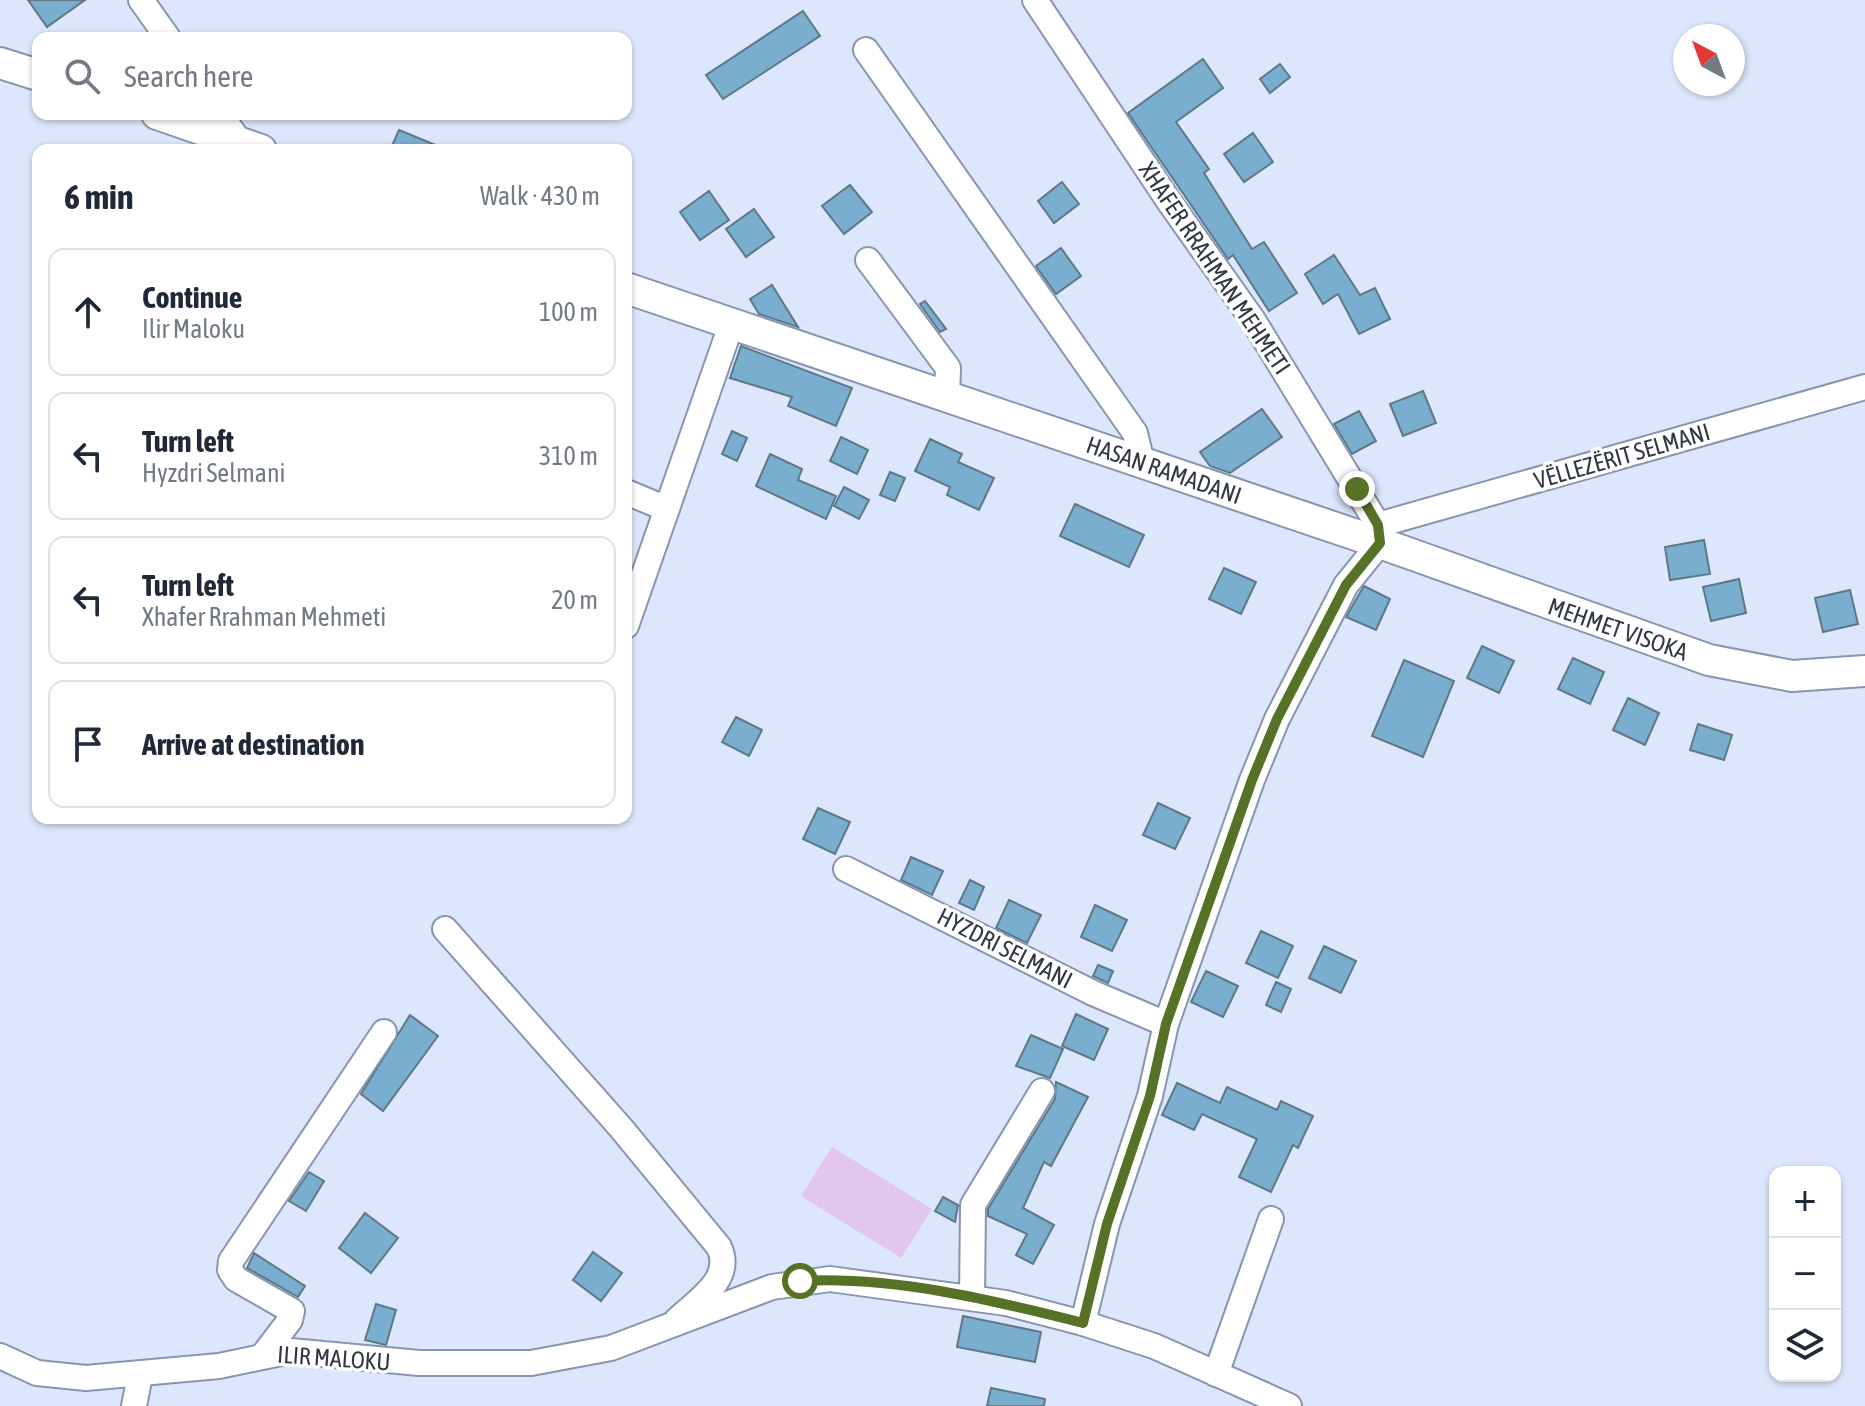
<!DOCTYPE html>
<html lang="en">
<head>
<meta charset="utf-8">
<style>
	:root { --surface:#fff; --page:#f2f2f3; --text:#1f2937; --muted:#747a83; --line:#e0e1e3 }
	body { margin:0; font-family:"Asap Condensed",sans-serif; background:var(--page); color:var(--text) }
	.controls { position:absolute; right:24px; bottom:24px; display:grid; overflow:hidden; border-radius:16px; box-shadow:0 2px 6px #0004 }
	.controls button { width:72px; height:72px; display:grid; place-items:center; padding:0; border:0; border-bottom:2px solid var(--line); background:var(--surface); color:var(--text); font:40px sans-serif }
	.compass { position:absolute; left:1673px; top:24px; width:72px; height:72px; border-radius:50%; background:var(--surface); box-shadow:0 2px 6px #0004; rotate:319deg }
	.stop { position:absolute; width:24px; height:24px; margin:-18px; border:6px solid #577226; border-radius:50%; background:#fff }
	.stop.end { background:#577226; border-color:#fff; box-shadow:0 2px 8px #0008 }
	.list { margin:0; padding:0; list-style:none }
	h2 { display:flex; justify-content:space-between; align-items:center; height:104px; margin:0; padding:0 32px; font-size:34px }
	h2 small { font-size:26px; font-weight:400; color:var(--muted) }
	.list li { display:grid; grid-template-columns:52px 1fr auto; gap:24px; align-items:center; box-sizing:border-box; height:128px; margin:0 16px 16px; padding:0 16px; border:2px solid var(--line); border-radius:16px }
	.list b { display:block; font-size:30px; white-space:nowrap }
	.list p { margin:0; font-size:26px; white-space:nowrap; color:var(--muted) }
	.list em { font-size:26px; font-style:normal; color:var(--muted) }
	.icon { flex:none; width:44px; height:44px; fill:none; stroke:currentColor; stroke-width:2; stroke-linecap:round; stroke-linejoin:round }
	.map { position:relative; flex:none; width:1865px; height:1406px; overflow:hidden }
	.search { position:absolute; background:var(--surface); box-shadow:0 2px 6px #0004; left:32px; top:32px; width:600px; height:88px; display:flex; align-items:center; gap:20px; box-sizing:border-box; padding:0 28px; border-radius:16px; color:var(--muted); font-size:30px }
	.panel { position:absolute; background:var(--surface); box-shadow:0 2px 6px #0004; left:32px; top:144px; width:600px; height:680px; border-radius:16px }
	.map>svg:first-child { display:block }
</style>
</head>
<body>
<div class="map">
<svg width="1865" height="1406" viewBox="0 0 1865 1406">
	<rect width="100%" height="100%" fill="#dce7fd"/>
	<!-- green -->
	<polygon fill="#e2c6ec" points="832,1147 932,1209 901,1258 801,1196"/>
	<!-- building -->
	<g fill="#7aaece" stroke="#5e7888" stroke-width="2">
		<polygon points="28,0 85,0 47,27"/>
		<polygon points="803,11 820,36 723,99 706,75"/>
		<polygon points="1203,59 1223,88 1176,122 1209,169 1204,173 1252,249 1264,242 1297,293 1269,311 1233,255 1228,259 1128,113"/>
		<polygon points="1280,64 1290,77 1270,93 1260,79"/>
		<polygon points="399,130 445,149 445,150 390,150"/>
		<polygon points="1253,133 1273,162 1244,182 1224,154"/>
		<polygon points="1062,182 1079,204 1054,223 1038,201"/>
		<polygon points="850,185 872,212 844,234 822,206"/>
		<polygon points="709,191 729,220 700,240 680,212"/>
		<polygon points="754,209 774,237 746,257 726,229"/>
		<polygon points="1061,248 1081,276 1056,294 1036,266"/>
		<polygon points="1334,255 1360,295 1375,288 1390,319 1359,334 1338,294 1323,304 1305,274"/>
		<polygon points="772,285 798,327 759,314 750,299"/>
		<polygon points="925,301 946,329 940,332 920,304"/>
		<polygon points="741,346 852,388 836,426 788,406 792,397 730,378"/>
		<polygon points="1423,391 1436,423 1403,436 1390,404"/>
		<polygon points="1262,409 1282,437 1230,473 1210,466 1200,452"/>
		<polygon points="1359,411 1376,441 1352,454 1334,424"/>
		<polygon points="732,431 747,438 737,461 722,454"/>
		<polygon points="841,437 868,450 857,474 830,461"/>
		<polygon points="930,439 962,454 958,462 994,478 979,510 947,495 950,487 915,471"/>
		<polygon points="770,454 802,469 798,480 836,496 826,519 756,486"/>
		<polygon points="890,472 905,478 895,501 880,495"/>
		<polygon points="844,487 869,500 859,519 834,506"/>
		<polygon points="1075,504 1144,535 1129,567 1060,536"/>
		<polygon points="1704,540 1710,574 1670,580 1665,547"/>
		<polygon points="1224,568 1256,582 1241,614 1209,599"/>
		<polygon points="1739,579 1746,613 1711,621 1703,587"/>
		<polygon points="1364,586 1390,599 1376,630 1346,617"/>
		<polygon points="1850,590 1858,624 1823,632 1815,598"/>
		<polygon points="1482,646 1514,661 1499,693 1467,678"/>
		<polygon points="1573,658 1604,672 1590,704 1558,689"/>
		<polygon points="1404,660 1454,681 1423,757 1372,736"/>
		<polygon points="1628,698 1659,713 1645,745 1613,730"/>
		<polygon points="736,717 762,730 749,756 722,742"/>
		<polygon points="1698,724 1732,735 1724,760 1690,750"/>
		<polygon points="1158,803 1190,818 1175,849 1143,835"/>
		<polygon points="818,808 850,822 835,854 803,839"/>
		<polygon points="911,857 943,871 932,895 901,880"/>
		<polygon points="970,880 984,887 974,910 959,903"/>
		<polygon points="1009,900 1041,915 1027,943 996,928"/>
		<polygon points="1095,905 1127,920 1112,951 1081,937"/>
		<polygon points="1261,931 1293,946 1278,978 1246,963"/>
		<polygon points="1324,946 1356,961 1341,993 1309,978"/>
		<polygon points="1098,965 1113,971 1108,983 1093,976"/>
		<polygon points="1206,971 1238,986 1223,1017 1191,1002"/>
		<polygon points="1276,982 1291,989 1281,1012 1266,1005"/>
		<polygon points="1076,1014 1108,1029 1094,1060 1062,1046"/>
		<polygon points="410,1015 438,1036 383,1111 361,1094"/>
		<polygon points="1031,1035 1063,1049 1050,1078 1016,1066"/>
		<polygon points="1056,1082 1088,1097 1051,1166 1044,1162 1023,1208 1054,1225 1033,1264 1016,1255 1027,1234 988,1216 988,1209 1055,1099"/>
		<polygon points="1177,1083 1220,1103 1227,1087 1277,1110 1281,1101 1313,1116 1298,1148 1293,1145 1271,1192 1239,1177 1257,1139 1202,1114 1194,1130 1162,1115"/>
		<polygon points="309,1172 324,1181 306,1211 289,1201"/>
		<polygon points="943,1197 958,1205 955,1222 935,1211"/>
		<polygon points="365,1213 398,1238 371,1273 339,1248"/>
		<polygon points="593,1252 622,1273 601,1301 573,1280"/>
		<polygon points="254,1253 305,1286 298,1297 247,1268"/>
		<polygon points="376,1304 396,1310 386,1345 365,1340"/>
		<polygon points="963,1316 1041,1332 1035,1362 957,1347"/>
		<polygon points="991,1388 1045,1399 1044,1406 987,1406"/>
	</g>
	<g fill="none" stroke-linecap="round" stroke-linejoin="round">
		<defs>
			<g id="minor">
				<polyline points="141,0 168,38"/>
				<polyline points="1035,0 1170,203 1253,320 1378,525 1380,543 1346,585 1277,719 1252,780 1166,1024 1150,1096 1107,1224 1083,1323"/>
				<polyline points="866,50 1135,433 1142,463"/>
				<polyline points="220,114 239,141"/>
				<polyline points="868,260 948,368 947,398"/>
				<polyline points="626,492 667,509"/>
				<polyline points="1378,525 1865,387"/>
				<polyline points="626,626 731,325"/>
				<polyline points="846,869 1093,993 1166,1024"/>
				<path d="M445,929L621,1128L719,1247C734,1279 698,1300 677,1320"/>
				<polyline points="972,1298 973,1205 1042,1091"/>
				<polyline points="264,1354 290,1320 292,1311 236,1279 230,1270 231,1261 384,1032"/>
				<polyline points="0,1356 37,1373 86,1378 219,1366 291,1351 419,1363 531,1363 611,1348 772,1287 830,1279 1006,1303 1083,1323 1154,1346 1289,1406"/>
				<polyline points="1216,1374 1271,1219"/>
				<polyline points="134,1406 140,1375"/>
			</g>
			<g id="major">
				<polyline points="0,63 38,75"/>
				<polyline points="157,114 261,150"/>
				<polyline points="626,288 1380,543 1709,660 1792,676 1865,671"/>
			</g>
		</defs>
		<!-- minor casing -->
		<use href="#minor" stroke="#8895ae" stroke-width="28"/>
		<!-- major casing -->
		<use href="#major" stroke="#8895ae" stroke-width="34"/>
		<!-- minor -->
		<use href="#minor" stroke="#fff" stroke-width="24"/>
		<!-- major -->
		<use href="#major" stroke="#fff" stroke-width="30"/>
	</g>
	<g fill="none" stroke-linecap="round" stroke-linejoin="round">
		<!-- route -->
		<path stroke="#577226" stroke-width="10" d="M800,1281C894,1276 992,1300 1083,1323L1107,1224L1150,1096L1166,1024L1252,780L1277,719L1346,585L1380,543L1378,525L1357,489"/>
	</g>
	<g text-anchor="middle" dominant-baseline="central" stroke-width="7" stroke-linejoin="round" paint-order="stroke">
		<!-- street labels -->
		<g font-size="24" fill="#323842" stroke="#fff">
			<text transform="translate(1215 268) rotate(56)">XHAFER RRAHMAN MEHMETI</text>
			<text transform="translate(1622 456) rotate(-16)">VËLLEZËRIT SELMANI</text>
			<text transform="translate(1164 470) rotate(19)">HASAN RAMADANI</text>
			<text transform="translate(1618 629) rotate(19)">MEHMET VISOKA</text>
			<text transform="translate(1005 948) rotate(27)">HYZDRI SELMANI</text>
			<text transform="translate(334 1358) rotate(4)">ILIR MALOKU</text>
		</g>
	</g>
</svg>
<div class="controls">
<button>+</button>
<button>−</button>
<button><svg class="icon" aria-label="layers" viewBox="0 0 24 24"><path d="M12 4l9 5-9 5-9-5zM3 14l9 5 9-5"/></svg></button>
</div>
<svg class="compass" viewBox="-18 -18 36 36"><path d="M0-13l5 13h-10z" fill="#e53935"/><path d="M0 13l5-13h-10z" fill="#747a83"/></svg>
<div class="stop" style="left:800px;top:1281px"></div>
<div class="stop end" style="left:1357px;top:489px"></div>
<div class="search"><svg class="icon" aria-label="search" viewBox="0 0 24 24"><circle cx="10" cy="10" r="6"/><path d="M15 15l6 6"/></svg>Search here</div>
<section class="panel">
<h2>6 min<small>Walk · 430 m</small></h2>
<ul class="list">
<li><svg class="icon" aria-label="ahead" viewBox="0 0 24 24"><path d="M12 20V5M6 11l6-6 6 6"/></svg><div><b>Continue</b><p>Ilir Maloku</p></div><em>100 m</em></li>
<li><svg class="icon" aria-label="left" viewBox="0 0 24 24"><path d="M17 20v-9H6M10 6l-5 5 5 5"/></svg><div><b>Turn left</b><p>Hyzdri Selmani</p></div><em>310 m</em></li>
<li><svg class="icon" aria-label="left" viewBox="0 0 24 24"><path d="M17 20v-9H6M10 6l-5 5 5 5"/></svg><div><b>Turn left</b><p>Xhafer Rrahman Mehmeti</p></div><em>20 m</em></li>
<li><svg class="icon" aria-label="arrive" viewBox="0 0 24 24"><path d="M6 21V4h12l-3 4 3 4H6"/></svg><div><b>Arrive at destination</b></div></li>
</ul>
</section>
</div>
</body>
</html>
